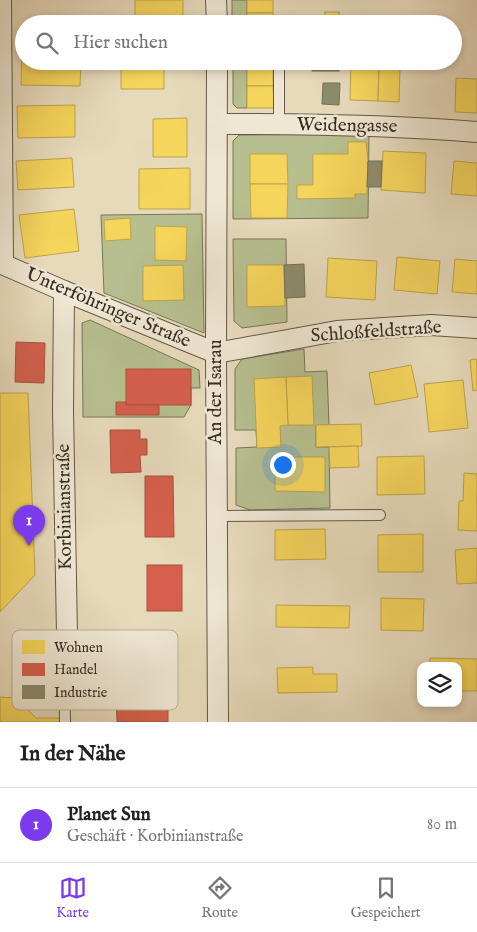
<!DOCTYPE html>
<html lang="de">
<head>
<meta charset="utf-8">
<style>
	:root { --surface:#fff; --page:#f2f2f2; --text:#202124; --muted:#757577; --line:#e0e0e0; --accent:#7c3aed }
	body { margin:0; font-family:"IM FELL English",serif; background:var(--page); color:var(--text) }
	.controls { position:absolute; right:15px; bottom:15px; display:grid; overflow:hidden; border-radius:10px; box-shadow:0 2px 8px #0003 }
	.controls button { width:45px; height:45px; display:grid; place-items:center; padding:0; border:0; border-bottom:1px solid var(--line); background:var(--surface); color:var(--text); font:25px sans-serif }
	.you { position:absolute; left:282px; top:464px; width:18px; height:18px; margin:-12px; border:4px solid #fff; border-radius:50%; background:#1a73e8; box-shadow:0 0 0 8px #1a73e833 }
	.badge { display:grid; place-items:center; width:32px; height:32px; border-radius:50%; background:var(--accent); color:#fff; font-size:16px; font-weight:700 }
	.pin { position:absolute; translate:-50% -41px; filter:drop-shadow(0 1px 2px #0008) }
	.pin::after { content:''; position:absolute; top:26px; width:18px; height:15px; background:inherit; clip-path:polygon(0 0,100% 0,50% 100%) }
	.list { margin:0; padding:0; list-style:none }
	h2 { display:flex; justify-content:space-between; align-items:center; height:65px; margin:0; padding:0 20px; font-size:21px }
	h2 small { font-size:16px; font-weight:400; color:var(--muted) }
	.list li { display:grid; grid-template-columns:32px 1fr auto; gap:15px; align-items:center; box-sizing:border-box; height:75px; padding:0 20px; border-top:1px solid var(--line) }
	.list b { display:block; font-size:19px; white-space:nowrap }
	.list p { margin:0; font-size:16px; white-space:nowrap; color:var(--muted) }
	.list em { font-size:16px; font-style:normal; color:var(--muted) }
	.icon { flex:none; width:28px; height:28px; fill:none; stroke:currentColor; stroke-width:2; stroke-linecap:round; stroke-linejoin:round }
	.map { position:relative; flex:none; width:477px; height:722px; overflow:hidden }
	.search { position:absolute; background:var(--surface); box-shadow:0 2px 8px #0003; left:15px; right:15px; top:15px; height:55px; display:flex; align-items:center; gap:12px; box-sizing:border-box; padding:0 18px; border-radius:28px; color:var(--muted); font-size:19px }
	.sheet { height:140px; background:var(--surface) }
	nav { display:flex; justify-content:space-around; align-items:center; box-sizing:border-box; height:70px; border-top:1px solid var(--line); background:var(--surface); font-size:14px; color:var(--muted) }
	nav a { display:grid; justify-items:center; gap:2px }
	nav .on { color:var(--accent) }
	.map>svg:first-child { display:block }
</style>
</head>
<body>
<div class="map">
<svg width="477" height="722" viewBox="0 0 477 722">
	<rect width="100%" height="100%" fill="#e7dabb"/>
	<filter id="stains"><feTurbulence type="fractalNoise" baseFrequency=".004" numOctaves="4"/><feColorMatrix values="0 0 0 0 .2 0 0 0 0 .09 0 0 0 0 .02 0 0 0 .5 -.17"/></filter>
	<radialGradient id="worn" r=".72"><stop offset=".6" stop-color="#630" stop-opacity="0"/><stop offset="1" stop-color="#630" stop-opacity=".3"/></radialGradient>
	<!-- green -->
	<g fill="#b7bf8f" stroke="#78765a">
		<rect x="232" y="0" width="15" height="24"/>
		<polygon points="233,61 247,61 247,108 237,108 233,104"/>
		<polygon points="369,134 368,218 233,219 233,141 239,135"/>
		<polygon points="202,214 204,333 104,293 101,215"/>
		<polygon points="233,239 286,239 287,322 242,328 234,321"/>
		<polygon points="90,320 199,370 200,388 191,388 191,405 184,417 83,417 82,323"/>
		<polygon points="304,349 305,372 327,371 329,425 316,426 316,447 329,447 330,508 250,510 236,505 236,448 257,447 256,430 235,430 235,369 242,359"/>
	</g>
	<!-- homes -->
	<g fill="#f6d55c" stroke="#bda34c">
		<rect x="135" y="0" width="48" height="24"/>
		<rect x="247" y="0" width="26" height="13"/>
		<rect x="325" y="12" width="14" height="12"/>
		<rect x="247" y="13" width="26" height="11"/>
		<polygon points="22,42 24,42 24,61 81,61 80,86 21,85"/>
		<polygon points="121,61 164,61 164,67 121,66"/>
		<polygon points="247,61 273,61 273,65 247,64"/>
		<polygon points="351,61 379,61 378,101 350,100"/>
		<polygon points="247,64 273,65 273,86 247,86"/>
		<polygon points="121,66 164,67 164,89 121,89"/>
		<polygon points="379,68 400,69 399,102 378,101"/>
		<polygon points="456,78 477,79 477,113 455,112"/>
		<polygon points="247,86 273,86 274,108 247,108"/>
		<polygon points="75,105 75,137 18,138 17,106"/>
		<polygon points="187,118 187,157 153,157 153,119"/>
		<polygon points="348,142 366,142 368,161 367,194 355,194 355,198 297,199 297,185 313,185 313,154 348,154"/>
		<polygon points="383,151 426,153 425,193 381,190"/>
		<polygon points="250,154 287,154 288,184 250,184"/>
		<polygon points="72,158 74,187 18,190 16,161"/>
		<polygon points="454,161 477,163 477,196 451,194"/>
		<polygon points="190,168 190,209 139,209 139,169"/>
		<polygon points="250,184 288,184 287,218 251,218"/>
		<polygon points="74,209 79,251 25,258 19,215"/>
		<polygon points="130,218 131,239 105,241 104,220"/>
		<polygon points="155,226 187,227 186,261 155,260"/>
		<polygon points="397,257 440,261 437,294 394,290"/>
		<polygon points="328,258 377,261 375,300 326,297"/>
		<polygon points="455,259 477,261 477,294 452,292"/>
		<polygon points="183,265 184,300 143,301 143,266"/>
		<polygon points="247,265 284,265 285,306 247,307"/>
		<polygon points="477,359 477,390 473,391 470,360"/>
		<polygon points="411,365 418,397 375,405 369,373"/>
		<polygon points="312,376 314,425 288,425 286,377"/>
		<polygon points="286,377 288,425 280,426 281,447 257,448 254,379"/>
		<polygon points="463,380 468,428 429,432 424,384"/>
		<polygon points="0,393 28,393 35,575 0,612"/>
		<polygon points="361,424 362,446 316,447 316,425"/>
		<polygon points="358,446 359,467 330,468 329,447"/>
		<polygon points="424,456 425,494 377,495 377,457"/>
		<polygon points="275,457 325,457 325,492 275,491"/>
		<polygon points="464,473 477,474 477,531 458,530 459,501 463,501"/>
		<polygon points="325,529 326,559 275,560 275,530"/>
		<polygon points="423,534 423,572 378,572 378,535"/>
		<polygon points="477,548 477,583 457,584 455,550"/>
		<polygon points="381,598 424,599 423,631 381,630"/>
		<polygon points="276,605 350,606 349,628 276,627"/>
		<polygon points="430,658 477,659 477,691 458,691 458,666 430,666"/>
		<polygon points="313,667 313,674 337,674 337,692 278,693 277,668"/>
		<polygon points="0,697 16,698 36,718 60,718 60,722 0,722"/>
	</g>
	<!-- shops -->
	<g fill="#d6604d" stroke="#a75141">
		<polygon points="16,342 45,343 44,383 15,382"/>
		<rect x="126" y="369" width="65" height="36"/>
		<polygon points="116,402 126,402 126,405 159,405 159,415 116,415"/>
		<polygon points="110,430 140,430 140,439 147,439 147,455 140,455 141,472 111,473"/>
		<polygon points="145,476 173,476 174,537 145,537"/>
		<rect x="147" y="565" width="35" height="46"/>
		<polygon points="168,695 168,722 117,722 116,696"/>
	</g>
	<!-- industry -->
	<g fill="#8c8c6e" stroke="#737058">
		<rect x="291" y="22" width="22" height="2"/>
		<rect x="312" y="61" width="27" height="10"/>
		<polygon points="323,83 340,83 339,105 322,104"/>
		<polygon points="368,161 382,161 381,187 367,187"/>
		<polygon points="304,264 305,297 285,298 284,265"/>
	</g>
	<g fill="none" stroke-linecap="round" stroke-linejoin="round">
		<defs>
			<g id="service">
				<polyline points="279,22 279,24"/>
				<polyline points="279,61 279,124"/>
				<polyline points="217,516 380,515"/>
				<polyline points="64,670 65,722"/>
			</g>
			<g id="minor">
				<polyline points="1,0 3,264"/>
				<polyline points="216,0 217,24"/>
				<polyline points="217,61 216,353 218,722"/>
				<path d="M218,124C304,124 391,125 477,132"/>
				<polyline points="0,263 64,291 216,353 337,331 431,325 477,328"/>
				<polyline points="64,670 67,635 63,410 64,291"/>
			</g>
		</defs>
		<!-- service casing -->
		<use href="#service" stroke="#64584a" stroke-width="12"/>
		<!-- minor casing -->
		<use href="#minor" stroke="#64584a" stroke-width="22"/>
		<!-- service -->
		<use href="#service" stroke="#efe7d3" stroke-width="10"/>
		<!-- minor -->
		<use href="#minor" stroke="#efe7d3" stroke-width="20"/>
	</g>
	<g text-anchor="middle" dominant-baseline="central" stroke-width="5" stroke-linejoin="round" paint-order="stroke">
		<!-- street labels -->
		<g font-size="19" fill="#382d25" stroke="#efe7d3">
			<text transform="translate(347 126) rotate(1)">Weidengasse</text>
			<text transform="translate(108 308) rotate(23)">Unterföhringer Straße</text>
			<text transform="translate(376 332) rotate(-4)">Schloßfeldstraße</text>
			<text transform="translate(216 392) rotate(-90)">An der Isarau</text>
			<text transform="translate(65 507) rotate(-91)">Korbinianstraße</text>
		</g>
	</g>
	<!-- legend -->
	<rect x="12" y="630" width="166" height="80" rx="8" fill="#efe7d3" stroke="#b8af9f" stroke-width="1"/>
	<rect x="22" y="640" width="23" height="14" fill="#f6d55c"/>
	<rect x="22" y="663" width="23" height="13" fill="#d6604d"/>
	<rect x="22" y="685" width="23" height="14" fill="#8c8c6e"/>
	<g font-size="14" fill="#382d25">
		<text x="54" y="652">Wohnen</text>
		<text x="54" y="674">Handel</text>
		<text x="54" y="697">Industrie</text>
	</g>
	<rect width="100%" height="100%" filter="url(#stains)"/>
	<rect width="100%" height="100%" fill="url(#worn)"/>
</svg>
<div class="controls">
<button><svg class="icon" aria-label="layers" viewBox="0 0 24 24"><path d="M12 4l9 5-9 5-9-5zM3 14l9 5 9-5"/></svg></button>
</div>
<div class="you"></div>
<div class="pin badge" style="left:29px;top:546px">1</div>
<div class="search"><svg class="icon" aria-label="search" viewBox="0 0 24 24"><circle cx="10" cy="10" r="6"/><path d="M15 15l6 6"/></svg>Hier suchen</div>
</div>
<section class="sheet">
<h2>In der Nähe<small></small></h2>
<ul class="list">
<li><span class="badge">1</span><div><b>Planet Sun</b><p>Geschäft · Korbinianstraße</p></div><em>80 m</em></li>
</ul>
</section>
<nav>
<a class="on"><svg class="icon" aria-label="map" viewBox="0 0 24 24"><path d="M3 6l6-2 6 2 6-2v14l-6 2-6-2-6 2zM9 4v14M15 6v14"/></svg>Karte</a>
<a><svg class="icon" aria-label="directions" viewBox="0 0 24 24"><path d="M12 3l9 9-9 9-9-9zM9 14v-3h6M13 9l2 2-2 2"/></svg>Route</a>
<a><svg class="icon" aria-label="saved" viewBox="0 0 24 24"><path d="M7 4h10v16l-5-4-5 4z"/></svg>Gespeichert</a>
</nav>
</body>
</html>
